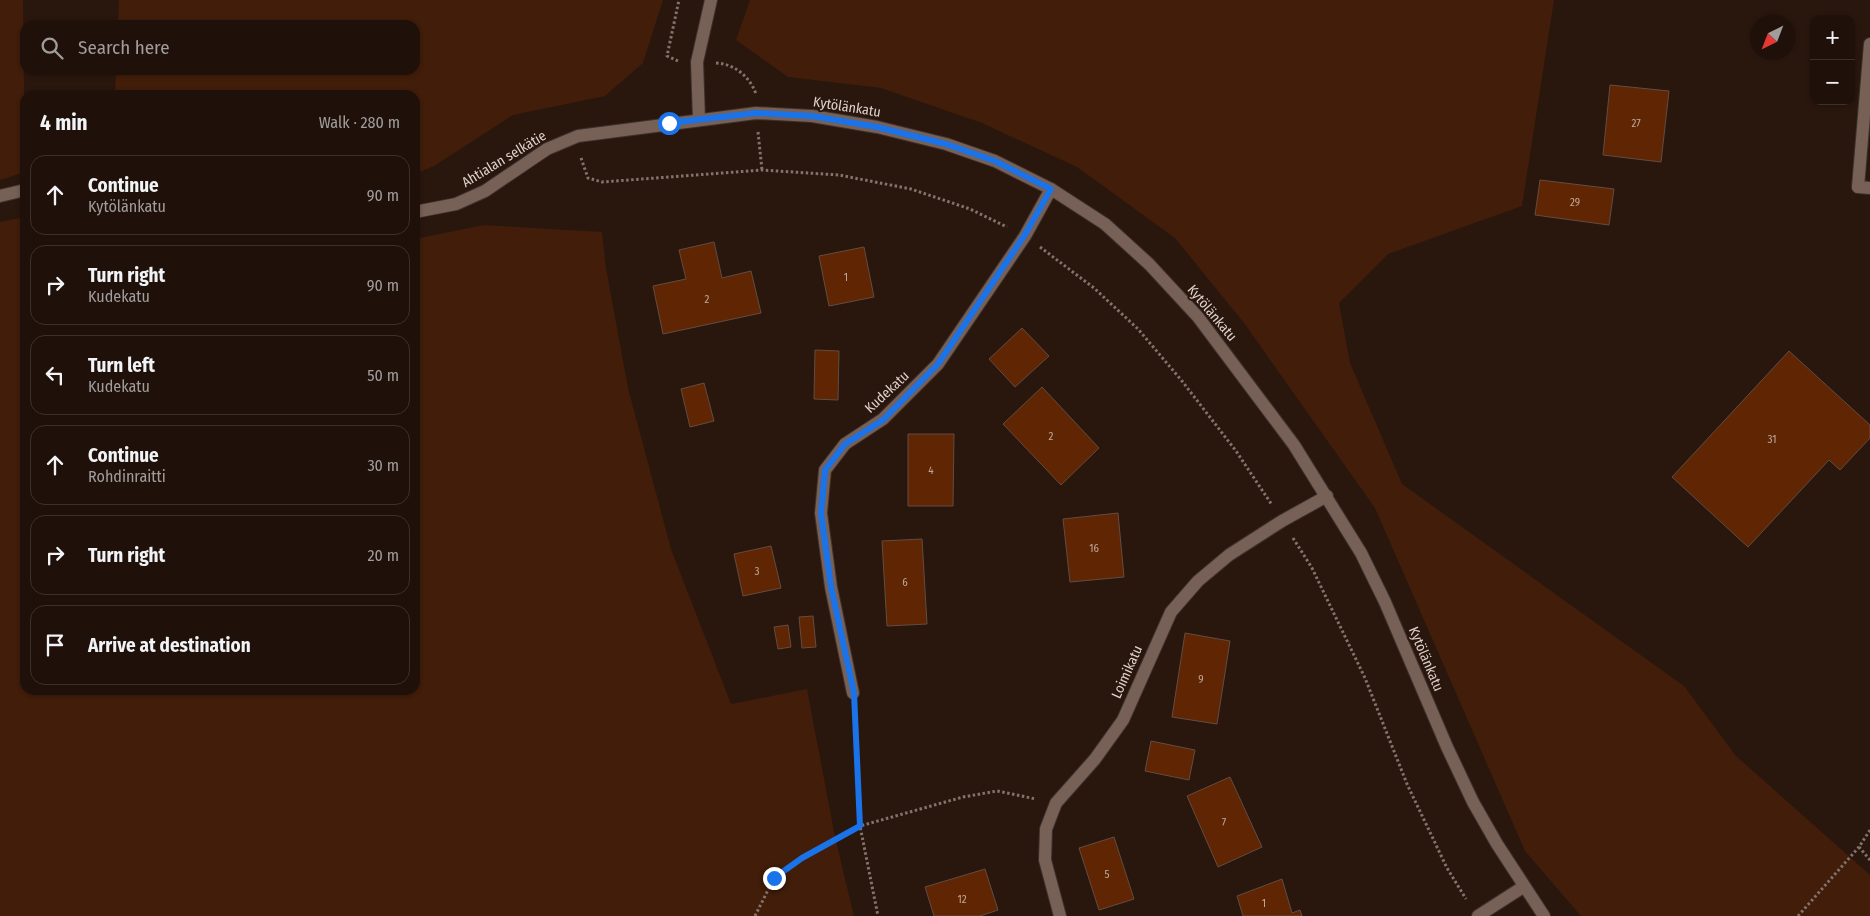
<!DOCTYPE html>
<html lang="en">
<head>
<meta charset="utf-8">
<style>
	:root { --surface:#1f110a; --page:#271a13; --text:#f1f3f6; --muted:#a19d9c; --line:#3c312b }
	body { margin:0; font-family:"Fira Sans Condensed",sans-serif; background:var(--page); color:var(--text) }
	.controls { position:absolute; right:15px; top:15px; display:grid; overflow:hidden; border-radius:10px; box-shadow:0 1px 4px #0004 }
	.controls button { width:45px; height:45px; display:grid; place-items:center; padding:0; border:0; border-bottom:1px solid var(--line); background:var(--surface); color:var(--text); font:25px sans-serif }
	.compass { position:absolute; left:1750px; top:15px; width:45px; height:45px; border-radius:50%; background:var(--surface); box-shadow:0 1px 4px #0004; rotate:222deg }
	.stop { position:absolute; width:15px; height:15px; margin:-11px; border:4px solid #1a73e8; border-radius:50%; background:#fff }
	.stop.end { background:#1a73e8; border-color:#fff; box-shadow:0 1px 5px #0008 }
	.list { margin:0; padding:0; list-style:none }
	h2 { display:flex; justify-content:space-between; align-items:center; height:65px; margin:0; padding:0 20px; font-size:21px }
	h2 small { font-size:16px; font-weight:400; color:var(--muted) }
	.list li { display:grid; grid-template-columns:32px 1fr auto; gap:15px; align-items:center; box-sizing:border-box; height:80px; margin:0 10px 10px; padding:0 10px; border:1px solid var(--line); border-radius:15px }
	.list b { display:block; font-size:19px; white-space:nowrap }
	.list p { margin:0; font-size:16px; white-space:nowrap; color:var(--muted) }
	.list em { font-size:16px; font-style:normal; color:var(--muted) }
	.icon { flex:none; width:28px; height:28px; fill:none; stroke:currentColor; stroke-width:2; stroke-linecap:round; stroke-linejoin:round }
	.map { position:relative; flex:none; width:1870px; height:916px; overflow:hidden }
	.search { position:absolute; background:var(--surface); box-shadow:0 1px 4px #0004; left:20px; top:20px; width:400px; height:55px; display:flex; align-items:center; gap:12px; box-sizing:border-box; padding:0 18px; border-radius:15px; color:var(--muted); font-size:19px }
	.panel { position:absolute; background:var(--surface); box-shadow:0 1px 4px #0004; left:20px; top:90px; width:400px; height:605px; border-radius:15px }
	.map>svg:first-child { display:block }
</style>
</head>
<body>
<div class="map">
<svg width="1870" height="916" viewBox="0 0 1870 916">
	<rect width="100%" height="100%" fill="#29170e"/>
	<!-- green -->
	<g fill="#411d0a">
		<polygon points="0,0 23,0 25,172 0,180"/>
		<polygon points="119,0 663,0 643,63 605,96 513,115 434,166 415,174 415,95 115,95 116,70 415,70 415,25 118,25"/>
		<polygon points="750,0 1554,0 1522,206 1388,254 1339,303 1350,363 1402,484 1684,686 1736,756 1870,875 1870,916 1581,916 1525,851 1375,508 1244,323 1175,238 1077,167 982,123 881,88 788,77 736,40"/>
		<polygon points="25,217 25,690 415,690 415,239 484,225 602,232 606,268 628,388 671,549 731,704 807,689 835,837 854,916 0,916 0,222"/>
	</g>
	<!-- building -->
	<g fill="#602502" stroke="#624c42">
		<polygon points="1610,85 1669,91 1661,162 1603,155"/>
		<polygon points="1540,180 1614,189 1609,225 1535,215"/>
		<polygon points="714,242 722,278 751,271 761,313 663,334 653,286 686,279 679,250"/>
		<polygon points="864,247 874,297 829,306 819,256"/>
		<polygon points="1022,328 1049,356 1015,387 989,359"/>
		<polygon points="815,350 839,351 838,400 814,399"/>
		<polygon points="1789,351 1870,425 1870,438 1840,470 1829,460 1748,547 1672,477"/>
		<polygon points="704,383 714,421 690,427 681,389"/>
		<polygon points="1042,387 1099,448 1061,485 1003,424"/>
		<polygon points="908,434 954,434 953,506 908,506"/>
		<polygon points="1118,513 1124,577 1070,582 1063,519"/>
		<polygon points="922,539 927,624 887,626 882,541"/>
		<polygon points="771,546 781,588 743,596 734,554"/>
		<polygon points="813,616 816,647 802,648 799,617"/>
		<polygon points="788,625 791,647 778,649 774,627"/>
		<polygon points="1185,633 1230,641 1217,724 1172,717"/>
		<polygon points="1151,741 1195,750 1189,780 1145,771"/>
		<polygon points="1230,777 1262,847 1218,867 1187,796"/>
		<polygon points="1114,837 1134,899 1099,910 1079,848"/>
		<polygon points="985,869 998,910 980,916 934,916 925,887"/>
		<polygon points="1282,879 1292,913 1300,910 1302,916 1243,916 1237,896"/>
	</g>
	<g fill="none" stroke-linecap="round" stroke-linejoin="round">
		<defs>
			<polyline id="service" points="1858,187 1870,188"/>
			<g id="minor">
				<polyline points="1858,187 1870,44"/>
				<polyline points="853,693 831,587 821,513 825,470 845,444 883,419 938,364 1025,236 1051,189"/>
				<polyline points="1060,916 1045,860 1046,829 1056,803 1095,759 1123,720 1171,612 1198,581 1229,555 1282,521 1327,496"/>
				<polyline points="1478,916 1523,887"/>
			</g>
			<g id="tertiary">
				<polyline points="699,119 697,62 711,0"/>
				<polyline points="0,196 25,190"/>
				<polyline points="415,212 456,204 485,191 547,149 578,136 756,113 812,116 877,127 946,144 995,161 1051,189 1105,224 1149,264 1198,317 1294,445 1361,553 1385,602 1447,747 1473,802 1497,844 1544,916"/>
			</g>
		</defs>
		<!-- service casing -->
		<use href="#service" stroke="#3e312d" stroke-width="14"/>
		<!-- minor casing -->
		<use href="#minor" stroke="#3e312d" stroke-width="14"/>
		<!-- tertiary casing -->
		<use href="#tertiary" stroke="#3e312d" stroke-width="14"/>
		<!-- path -->
		<g stroke="#83736c" stroke-width="3" stroke-dasharray="2.5 2.5" stroke-linecap="butt">
			<polyline points="678,61 667,56 679,0"/>
			<path d="M716,63C735,64 750,77 756,94"/>
			<polyline points="758,132 762,170"/>
			<polyline points="581,158 588,178 602,182 762,170 839,175 911,189 970,209 1007,227"/>
			<polyline points="1040,247 1094,288 1138,329 1182,381 1236,451 1272,505"/>
			<polyline points="1293,538 1312,568 1365,678 1407,784 1447,868 1466,899"/>
			<polyline points="854,713 860,826 878,916"/>
			<polyline points="1870,830 1859,847 1870,860"/>
			<polyline points="755,916 774,878 802,858 860,826 963,797 997,791 1036,799"/>
			<polyline points="1798,916 1859,847"/>
		</g>
		<!-- service -->
		<use href="#service" stroke="#776056" stroke-width="12"/>
		<!-- minor -->
		<use href="#minor" stroke="#776056" stroke-width="12"/>
		<!-- tertiary -->
		<use href="#tertiary" stroke="#776056" stroke-width="12"/>
	</g>
	<g fill="none" stroke-linecap="round" stroke-linejoin="round">
		<!-- route -->
		<polyline stroke="#1a73e8" stroke-width="6" points="669,123 756,113 812,116 877,127 946,144 995,161 1051,189 1024,236 938,364 883,420 845,444 825,470 821,513 831,587 854,693 860,826 802,858 774,878"/>
	</g>
	<g text-anchor="middle" dominant-baseline="central" stroke-width="4" stroke-linejoin="round" paint-order="stroke">
		<!-- number labels -->
		<g font-size="11" fill="#bfa79a">
			<text x="1636" y="123">27</text>
			<text x="1575" y="202">29</text>
			<text x="846" y="277">1</text>
			<text x="707" y="299">2</text>
			<text x="1051" y="436">2</text>
			<text x="1772" y="439">31</text>
			<text x="931" y="470">4</text>
			<text x="1094" y="548">16</text>
			<text x="757" y="571">3</text>
			<text x="905" y="582">6</text>
			<text x="1201" y="679">9</text>
			<text x="1224" y="822">7</text>
			<text x="1107" y="874">5</text>
			<text x="962" y="899">12</text>
			<text x="1264" y="903">1</text>
		</g>
		<!-- street labels -->
		<g font-size="14" fill="#dfd2cc" stroke="#29170e">
			<text transform="translate(847 107) rotate(9)">Kytölänkatu</text>
			<text transform="translate(504 159) rotate(-31)">Ahtialan selkätie</text>
			<text transform="translate(1212 313) rotate(50)">Kytölänkatu</text>
			<text transform="translate(887 392) rotate(-43)">Kudekatu</text>
			<text transform="translate(1426 659) rotate(67)">Kytölänkatu</text>
			<text transform="translate(1127 672) rotate(-66)">Loimikatu</text>
		</g>
	</g>
</svg>
<div class="controls">
<button>+</button>
<button>−</button>
</div>
<svg class="compass" viewBox="-18 -18 36 36"><path d="M0-13l5 13h-10z" fill="#e53935"/><path d="M0 13l5-13h-10z" fill="#a19d9c"/></svg>
<div class="stop" style="left:669px;top:123px"></div>
<div class="stop end" style="left:774px;top:878px"></div>
<div class="search"><svg class="icon" aria-label="search" viewBox="0 0 24 24"><circle cx="10" cy="10" r="6"/><path d="M15 15l6 6"/></svg>Search here</div>
<section class="panel">
<h2>4 min<small>Walk · 280 m</small></h2>
<ul class="list">
<li><svg class="icon" aria-label="ahead" viewBox="0 0 24 24"><path d="M12 20V5M6 11l6-6 6 6"/></svg><div><b>Continue</b><p>Kytölänkatu</p></div><em>90 m</em></li>
<li><svg class="icon" aria-label="right" viewBox="0 0 24 24"><path d="M7 20v-9h11M14 6l5 5-5 5"/></svg><div><b>Turn right</b><p>Kudekatu</p></div><em>90 m</em></li>
<li><svg class="icon" aria-label="left" viewBox="0 0 24 24"><path d="M17 20v-9H6M10 6l-5 5 5 5"/></svg><div><b>Turn left</b><p>Kudekatu</p></div><em>50 m</em></li>
<li><svg class="icon" aria-label="ahead" viewBox="0 0 24 24"><path d="M12 20V5M6 11l6-6 6 6"/></svg><div><b>Continue</b><p>Rohdinraitti</p></div><em>30 m</em></li>
<li><svg class="icon" aria-label="right" viewBox="0 0 24 24"><path d="M7 20v-9h11M14 6l5 5-5 5"/></svg><div><b>Turn right</b></div><em>20 m</em></li>
<li><svg class="icon" aria-label="arrive" viewBox="0 0 24 24"><path d="M6 21V4h12l-3 4 3 4H6"/></svg><div><b>Arrive at destination</b></div></li>
</ul>
</section>
</div>
</body>
</html>
